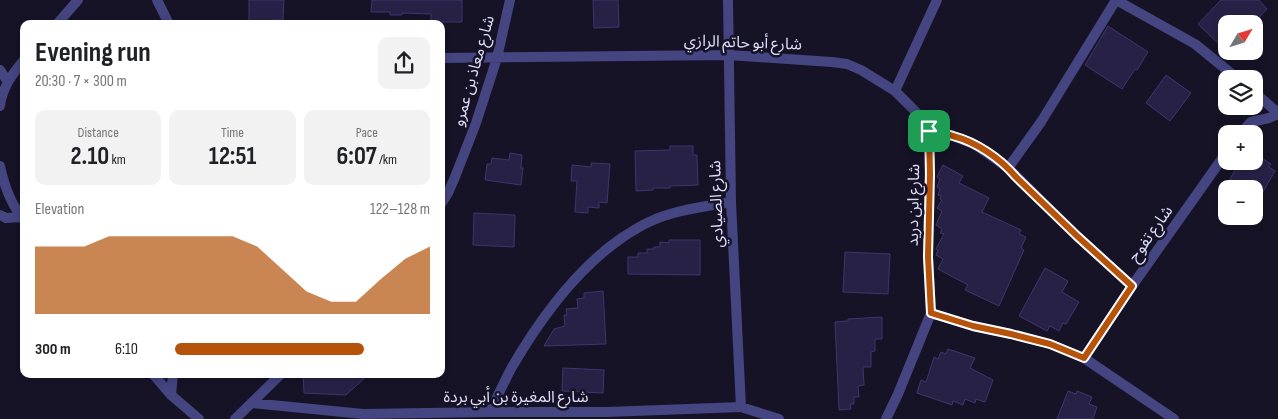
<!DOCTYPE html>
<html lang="en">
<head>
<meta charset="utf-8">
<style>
  :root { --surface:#fff; --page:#f2f2f2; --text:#202124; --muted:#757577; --accent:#b45309 }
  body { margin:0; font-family:"Sofia Sans Condensed","Noto Sans Arabic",sans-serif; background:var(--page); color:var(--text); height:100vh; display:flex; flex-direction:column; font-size:19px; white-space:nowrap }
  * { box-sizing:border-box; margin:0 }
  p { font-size:16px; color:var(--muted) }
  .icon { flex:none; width:28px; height:28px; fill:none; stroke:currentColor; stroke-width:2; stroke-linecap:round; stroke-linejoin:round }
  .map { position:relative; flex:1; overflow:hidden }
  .side { position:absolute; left:20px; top:20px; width:425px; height:358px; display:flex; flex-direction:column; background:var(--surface); border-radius:10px; box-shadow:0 2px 8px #0003 }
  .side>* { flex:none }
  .needle { width:32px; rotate:52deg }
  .controls { position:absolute; left:1218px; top:15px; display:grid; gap:10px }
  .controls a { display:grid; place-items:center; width:45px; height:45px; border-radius:10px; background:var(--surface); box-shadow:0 2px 8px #0003; font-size:25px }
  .pin { position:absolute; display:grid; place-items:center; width:42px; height:42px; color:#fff; margin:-21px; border-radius:10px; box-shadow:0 2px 8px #0006 }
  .round { display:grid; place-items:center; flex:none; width:52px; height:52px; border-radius:10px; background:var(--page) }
  .head { display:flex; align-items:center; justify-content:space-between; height:85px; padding:0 15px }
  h1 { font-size:28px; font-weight:700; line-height:38px }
  .metrics { display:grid; grid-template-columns:repeat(3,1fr); gap:8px; height:85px; padding:5px 15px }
  .metrics div { display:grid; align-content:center; border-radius:10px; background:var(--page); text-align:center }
  .metrics b { font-size:25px; font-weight:700 }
  .metrics small { font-size:14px; font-weight:400 }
  .metrics p { font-size:14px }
  .chart { height:140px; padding:10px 15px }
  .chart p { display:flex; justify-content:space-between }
  .chart svg { width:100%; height:90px; margin-top:5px; fill:var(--accent); opacity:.7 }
  ul { padding:0 15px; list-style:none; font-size:16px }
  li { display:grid; grid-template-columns:80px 60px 1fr; align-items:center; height:38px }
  li i { height:12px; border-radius:6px; background:var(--accent) }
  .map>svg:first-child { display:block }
  .building { fill:#272146; stroke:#3e366f }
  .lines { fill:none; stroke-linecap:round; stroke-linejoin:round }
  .street { stroke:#444581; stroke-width:10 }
  .route-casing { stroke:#fff; stroke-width:10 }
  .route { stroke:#b45309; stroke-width:6 }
  .labels { text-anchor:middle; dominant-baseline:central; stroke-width:5; stroke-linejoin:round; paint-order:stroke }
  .street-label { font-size:16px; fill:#dfdefb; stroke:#161327 }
</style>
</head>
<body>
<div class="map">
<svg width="1278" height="419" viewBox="0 0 1278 419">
  <rect width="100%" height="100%" fill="#161327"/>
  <path class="building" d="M249,0h35l-1,20h-11v2h-8v2l-15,-1z
    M372,0h90v22h-31v-8l-29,-1v2h-12v-3h-19z
    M593,0h25l1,27 -25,1z
    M1221,0h38l8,9 -14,15h-27v27l-28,-27z
    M1108,26l40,26 -11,18 -2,-1 -13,20 -37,-24z
    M1166,75l25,18 -21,28 -24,-18z
    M670,146h23v9h4l1,30 -28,1v2h-17v2l-17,1 -1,-40 35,-1z
    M510,153l12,2 -1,13h2l-2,17 -36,-5 2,-16h4l1,-6 17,2z
    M1260,157l11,7 -2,3 6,4 -15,26 -6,-4v-4h-8l-16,-10 10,-18h17z
    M591,163l19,1 -3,39 -8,-1v6l-11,-1v6l-13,-1 2,-31h-6l1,-16 19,2z
    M943,165l20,11 -4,7 30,15 -7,14 39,18 -2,4 7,3 -5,11 3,2 -25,56 -34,-16 3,-5 -30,-16 5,-10 -7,-4 2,-5 -2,-1 8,-15 -4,-1 2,-4 -6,-4 6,-14 -5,-3 5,-8 -2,-1 1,-3 -3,-1 2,-6 -3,-2 3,-8 -3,-2z
    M474,213l41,2 -1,32 -41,-2z
    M669,240h31v35l-72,-1v-17h10v-4h9v-4h7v-2h6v-5l9,1z
    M845,252l45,2 -2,40 -45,-2z
    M1045,268l23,13 -6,11 17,10 -13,22 -3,-1 -4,8 -9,-5 -3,5 -28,-15z
    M603,291l3,53 -62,2 10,-17 11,-3 -1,-11h3l-1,-6 12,-1 -1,-9 7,-1v-5z
    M882,317v22h-7v12l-4,1v15h-8l1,18 -6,1 1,11h-5v7h-4l1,5 -12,1 -4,-88 13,-1v-2z
    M948,349l27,9 -5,10 23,12 -8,22 -9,-3 -1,4 -10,-4 -2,6 -10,-4 -1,4 -35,-12 4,-13 5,2 8,-25 4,2 3,-7 5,2z
    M563,368l41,2 -1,23 -41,-2z
    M303,374h66l-23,21 -42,-2z
    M1068,391l8,3 1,-3 15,6 -3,7 8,3 -4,12h-36z"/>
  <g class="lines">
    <path class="street" d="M157,0l12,24
      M728,0l3,202 10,205
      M57,24l21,-24
      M441,58l288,-3 103,7 15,2 14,6 34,21 21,21 13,19 24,5 21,8 34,24 69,68 55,50
      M0,70l8,12
      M895,91l42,-91
      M1254,92l24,21
      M0,106c2,-18 13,-33 24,-46
      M1240,134l11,-12 18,-4 9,-4
      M0,166c4,19 11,39 24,54
      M1008,168l33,-46 75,-122 79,44 43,35
      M441,204l7,-11 7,-16 21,-54 21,-65 13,-58
      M0,215l6,3 15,-1
      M931,313l42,13 38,8 39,10 34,14 90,61
      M1084,358l48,-72 94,-133
      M153,374l18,21 28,24
      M171,395l2,-21
      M251,403l112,11 127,-2h117l134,-5 38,12
      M490,412c7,-15 14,-30 22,-45 28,-48 64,-98 111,-130 8,-5 17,-11 26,-15 26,-12 54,-15 82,-20
      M235,419l46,-45
      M886,419l12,-25 33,-81 -3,-56 2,-104 -1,-22"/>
  </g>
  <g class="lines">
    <g class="route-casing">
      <path id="route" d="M929,131c8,2 16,2 24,5 23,6 47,22 63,41l61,59 55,50 -48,72 -34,-14 -39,-10 -38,-8 -42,-13 -3,-56 2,-83z"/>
    </g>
    <use href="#route" class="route"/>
  </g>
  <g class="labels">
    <g class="street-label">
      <text transform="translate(743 43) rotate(2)">شارع أبو حاتم الرازي</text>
      <text transform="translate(474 71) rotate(-74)">شارع معاذ بن عمرو</text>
      <text transform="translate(717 204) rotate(-92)">شارع الصيادي</text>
      <text transform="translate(914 205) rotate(-89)">شارع ابن دريد</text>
      <text transform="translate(1151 234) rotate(-55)">شارع تفوح</text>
      <text x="516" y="397">شارع المغيرة بن أبي بردة</text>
    </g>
  </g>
</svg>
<div class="controls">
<a><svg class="needle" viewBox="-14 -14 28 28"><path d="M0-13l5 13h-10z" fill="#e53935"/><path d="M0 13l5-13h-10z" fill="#757577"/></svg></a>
<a><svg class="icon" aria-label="layers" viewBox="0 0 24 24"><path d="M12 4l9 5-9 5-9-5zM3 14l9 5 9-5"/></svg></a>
<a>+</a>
<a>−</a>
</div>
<div class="pin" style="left:929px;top:131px;background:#1e9e55"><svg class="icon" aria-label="arrive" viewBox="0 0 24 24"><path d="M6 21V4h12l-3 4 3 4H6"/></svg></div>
<section class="side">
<div class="head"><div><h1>Evening run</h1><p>20:30 · 7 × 300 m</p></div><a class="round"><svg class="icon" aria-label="share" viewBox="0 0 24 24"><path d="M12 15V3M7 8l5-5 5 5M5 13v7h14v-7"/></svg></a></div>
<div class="metrics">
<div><p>Distance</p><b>2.10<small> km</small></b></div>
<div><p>Time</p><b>12:51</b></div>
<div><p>Pace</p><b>6:07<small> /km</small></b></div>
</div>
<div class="chart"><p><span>Elevation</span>122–128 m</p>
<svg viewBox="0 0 160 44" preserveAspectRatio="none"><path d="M0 44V11L10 11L20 11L30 6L40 6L50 6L60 6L70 6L80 6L90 11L100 22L110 33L120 38L130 38L140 27L150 17L160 11V44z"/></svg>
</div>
<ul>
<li><b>300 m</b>6:10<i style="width:74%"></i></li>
</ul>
</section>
</div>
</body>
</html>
